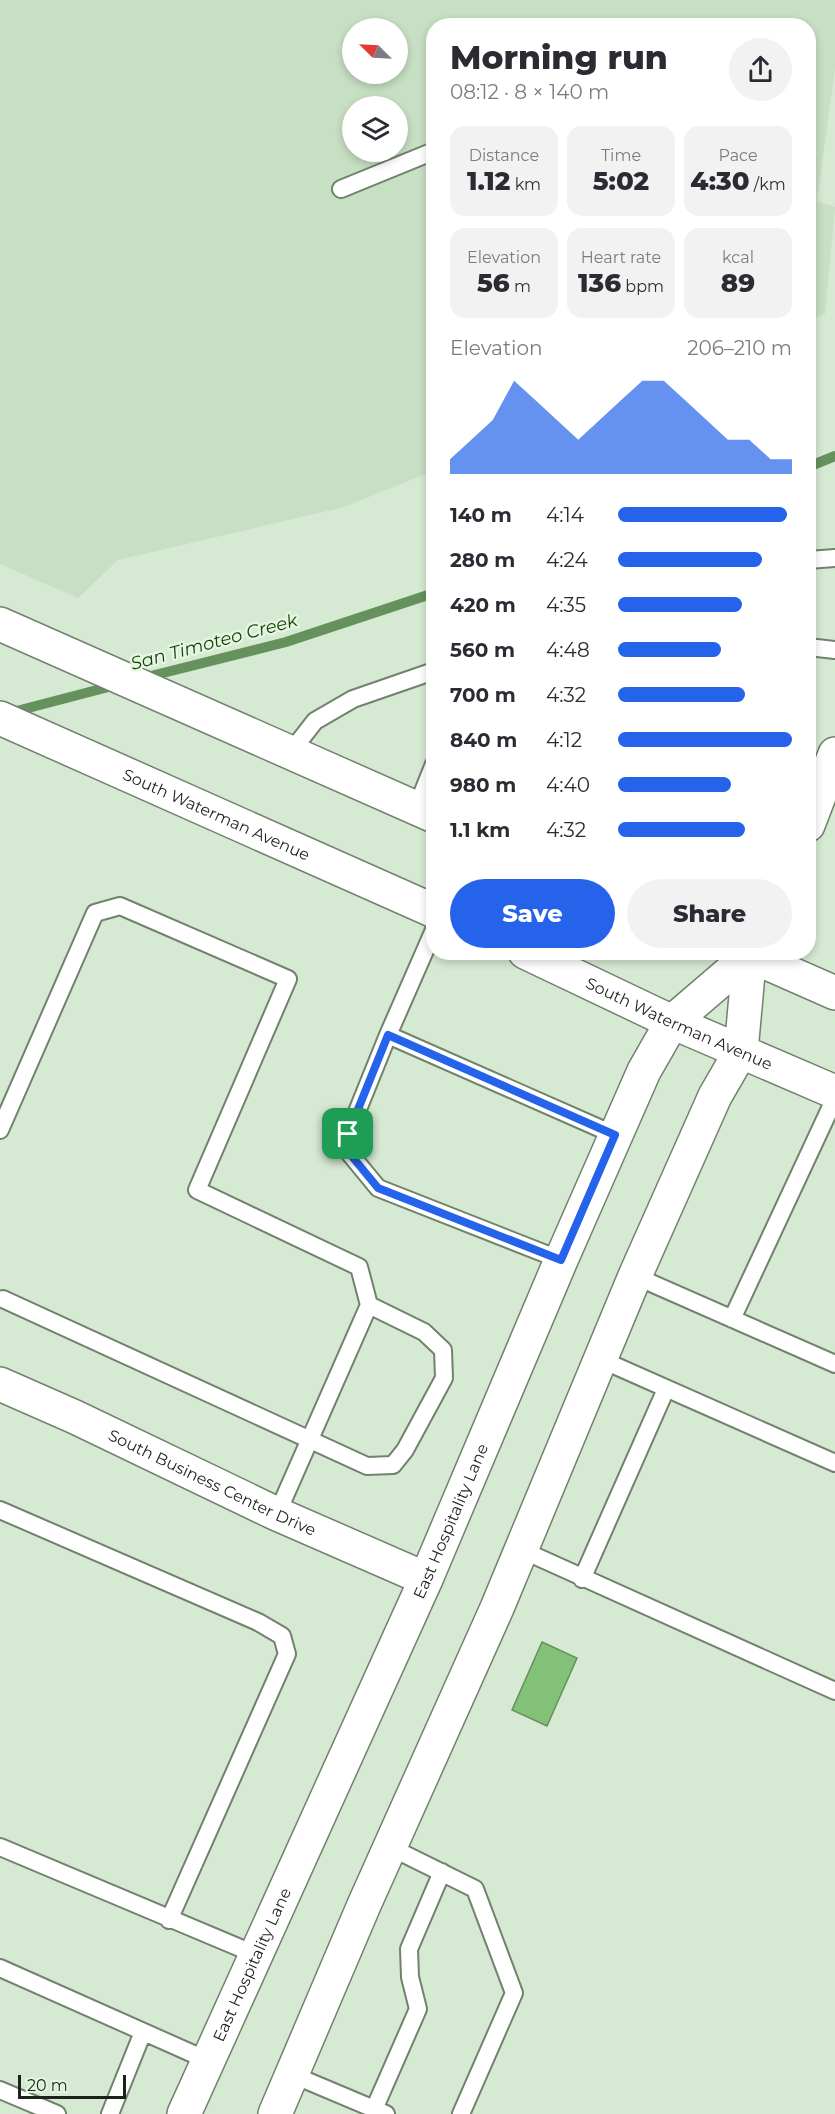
<!DOCTYPE html>
<html lang="en">
<head>
<meta charset="utf-8">
<style>
  :root { --surface:#fff; --page:#f2f2f3; --text:#2b2b33; --muted:#7c7c81; --accent:#2563eb }
  body { margin:0; font-family:Montserrat,sans-serif; background:var(--page); color:var(--text); height:100vh; display:flex; flex-direction:column; font-size:22px; white-space:nowrap }
  * { box-sizing:border-box; margin:0 }
  p { font-size:20px; color:var(--muted) }
  .icon { flex:none; width:33px; height:33px; fill:none; stroke:currentColor; stroke-width:2; stroke-linecap:round; stroke-linejoin:round }
  .map { position:relative; flex:1; overflow:hidden }
  .side { position:absolute; left:426px; top:18px; width:390px; height:942px; display:flex; flex-direction:column; background:var(--surface); border-radius:24px; box-shadow:0 3px 9px #0003 }
  .side>* { flex:none }
  .needle { width:39px; rotate:294deg }
  .tools { position:absolute; left:342px; top:18px; display:grid; gap:12px }
  .tools a { display:grid; place-items:center; width:66px; height:66px; border-radius:50%; background:var(--surface); box-shadow:0 3px 9px #0003; font-size:30px }
  .scale { position:absolute; left:18px; bottom:15px; width:108px; box-sizing:border-box; padding-left:6px; border:3px solid #1b221a; border-top:0; font-size:16px; line-height:21px; white-space:nowrap; color:#1b221a; -webkit-text-stroke:4px #e3f6df; paint-order:stroke }
  .pin { position:absolute; display:grid; place-items:center; width:51px; height:51px; color:#fff; margin:-26px; border-radius:12px; box-shadow:0 3px 9px #0006 }
  .round { display:grid; place-items:center; flex:none; width:63px; height:63px; border-radius:32px; background:var(--page) }
  .overview { display:flex; align-items:center; justify-content:space-between; height:102px; padding:0 24px }
  h1 { font-size:33px; font-weight:800; line-height:45px }
  .metrics { display:grid; grid-template-columns:repeat(3,1fr); gap:9px; height:102px; padding:6px 24px }
  .metrics div { display:grid; align-content:center; border-radius:15px; background:var(--page); text-align:center }
  .metrics b { font-size:26px; font-weight:800 }
  .metrics small { font-size:16px; font-weight:400 }
  .metrics p { font-size:16px }
  .chart { height:168px; padding:12px 24px }
  .chart p { display:flex; justify-content:space-between }
  .chart svg { width:100%; height:108px; margin-top:6px; fill:var(--accent); opacity:.7 }
  .button { display:flex; gap:12px; margin-top:auto; padding:12px 24px }
  .button a { flex:1; height:69px; border-radius:36px; background:var(--accent); color:#fff; font-size:24px; font-weight:800; line-height:69px; text-align:center }
  .button a+a { background:var(--page); color:var(--text) }
  ul { padding:0 24px; list-style:none; font-size:20px }
  li { display:grid; grid-template-columns:96px 72px 1fr; align-items:center; height:45px }
  li i { height:15px; border-radius:8px; background:var(--accent) }
  .map>svg:first-child { display:block }
  .built { fill:#c7dfc3; fill-rule:evenodd }
  .water { fill:#84c178; stroke:#64915c; stroke-width:1.5 }
  .lines { fill:none; stroke-linecap:round; stroke-linejoin:round }
  .stream { stroke:#64915c; stroke-width:10 }
  .lane-casing { stroke:#71826d; stroke-width:20 }
  .street-casing { stroke:#71826d; stroke-width:36 }
  .secondary-casing { stroke:#71826d; stroke-width:36 }
  .primary-casing { stroke:#71826d; stroke-width:36 }
  .lane { stroke:#fff; stroke-width:16 }
  .street { stroke:#fff; stroke-width:33 }
  .secondary { stroke:#fff; stroke-width:33 }
  .primary { stroke:#fff; stroke-width:33 }
  .route-casing { stroke:#fff; stroke-width:12 }
  .route { stroke:#2563eb; stroke-width:8 }
  .labels { text-anchor:middle; dominant-baseline:central; stroke-width:5; stroke-linejoin:round; paint-order:stroke }
  .street-label { font-size:16px; fill:#1b221a; stroke:#e3f6df }
  .water-label { font-size:18px; font-style:italic; fill:#153d0b; stroke:#e3f6df }
</style>
</head>
<body>
<div class="map">
<svg width="835" height="2114" viewBox="0 0 835 2114">
  <rect width="100%" height="100%" fill="#d6e9d2"/>
  <path class="built" d="M0,0h835v68l-18,133 18,6 -10,107 -16,7 -1,-295h-374l-1,445 -89,36 -226,53 -40,38 -78,-34zM352,28h46v46h-46zM352,106h46v46h-46z"/>
  <path class="water" d="M542,1642l35,16 -30,68 -35,-16z"/>
  <g class="lines">
    <path class="stream" d="M808,467l27,-11
      M143,678l143,-36 148,-49
      M9,713l107,-28"/>
    <g class="lane-casing">
      <path id="lane" d="M341,189l93,-38
        M808,560l27,-2
        M808,647l27,3
        M290,753l25,-32 38,-22 81,-28
        M416,809l18,-45
        M434,930l-46,105 227,100
        M388,1035l-40,99 2,20 28,34 183,72
        M0,1130l95,-217 25,-7 168,73 -91,211 162,77 10,38 55,27 19,18 1,28 -39,72 -12,15 -26,1 -364,-167
        M635,1276l200,88
        M732,1319l103,-221
        M600,1359l235,104
        M0,1510l258,112 24,14 5,18 -118,266
        M277,1514l92,-209
        M522,1550l313,141
        M582,1579l84,-190
        M0,1847l257,108
        M390,1847l85,42 39,104 -53,121
        M0,1968l209,93
        M291,2074l95,40
        M0,2090l57,24
        M110,2114l33,-82
        M372,2114l46,-105 -8,-32 -1,-28 33,-77"/>
    </g>
    <g class="street-casing">
      <g id="street">
        <path id="s1" d="M0,1384l75,33 202,97 149,65"/>
      </g>
    </g>
    <g class="secondary-casing">
      <g id="secondary">
        <path id="s2" d="M184,2114l242,-535 135,-319 83,-189 28,-49"/>
        <path d="M275,2114l89,-209 133,-297 138,-332 80,-180 26,-45"/>
      </g>
    </g>
    <g class="primary-casing">
      <g id="primary">
        <path d="M0,624l434,192"/>
        <path id="s3" d="M0,718l434,193"/>
        <path d="M808,825l27,-71"/>
        <path id="s4" d="M525,952l147,70 163,70"/>
        <path d="M742,952l93,41"/>
        <path d="M672,1022l77,-66"/>
        <path d="M741,1051l9,-99"/>
      </g>
    </g>
    <use href="#lane" class="lane"/>
    <use href="#street" class="street"/>
    <use href="#secondary" class="secondary"/>
    <use href="#primary" class="primary"/>
  </g>
  <g class="lines">
    <g class="route-casing">
      <path id="route" d="M388,1035l227,100 -54,125 -183,-72 -28,-34 -2,-20z"/>
    </g>
    <use href="#route" class="route"/>
  </g>
  <g class="labels">
    <g class="street-label">
      <text stroke="none"><textPath href="#s3" startOffset="237">South Waterman Avenue</textPath></text>
      <text stroke="none"><textPath href="#s4" startOffset="170">South Waterman Avenue</textPath></text>
      <text stroke="none"><textPath href="#s1" startOffset="234">South Business Center Drive</textPath></text>
      <text stroke="none"><textPath href="#s2" startOffset="650">East Hospitality Lane</textPath></text>
      <text stroke="none"><textPath href="#s2" startOffset="164">East Hospitality Lane</textPath></text>
    </g>
    <g class="water-label">
      <text transform="translate(214 642) rotate(-15)">San Timoteo Creek</text>
    </g>
  </g>
</svg>
<div class="tools">
<a><svg class="needle" viewBox="-14 -14 28 28"><path d="M0-13l5 13h-10z" fill="#e53935"/><path d="M0 13l5-13h-10z" fill="#7c7c81"/></svg></a>
<a><svg class="icon" aria-label="layers" viewBox="0 0 24 24"><path d="M12 4l9 5-9 5-9-5zM3 14l9 5 9-5"/></svg></a>
</div>
<div class="scale">20 m</div>
<div class="pin" style="left:348px;top:1134px;background:#1e9e55"><svg class="icon" aria-label="arrive" viewBox="0 0 24 24"><path d="M6 21V4h12l-3 4 3 4H6"/></svg></div>
<section class="side">
<div class="overview"><div><h1>Morning run</h1><p>08:12 · 8 × 140 m</p></div><a class="round"><svg class="icon" aria-label="share" viewBox="0 0 24 24"><path d="M12 15V3M7 8l5-5 5 5M5 13v7h14v-7"/></svg></a></div>
<div class="metrics">
<div><p>Distance</p><b>1.12<small> km</small></b></div>
<div><p>Time</p><b>5:02</b></div>
<div><p>Pace</p><b>4:30<small> /km</small></b></div>
</div>
<div class="metrics">
<div><p>Elevation</p><b>56<small> m</small></b></div>
<div><p>Heart rate</p><b>136<small> bpm</small></b></div>
<div><p>kcal</p><b>89</b></div>
</div>
<div class="chart"><p><span>Elevation</span>206–210 m</p>
<svg viewBox="0 0 160 44" preserveAspectRatio="none"><path d="M0 44V38L10 30L20 22L30 6L40 14L50 22L60 30L70 22L80 14L90 6L100 6L110 14L120 22L130 30L140 30L150 38L160 38V44z"/></svg>
</div>
<ul>
<li><b>140 m</b>4:14<i style="width:97%"></i></li>
<li><b>280 m</b>4:24<i style="width:83%"></i></li>
<li><b>420 m</b>4:35<i style="width:71%"></i></li>
<li><b>560 m</b>4:48<i style="width:59%"></i></li>
<li><b>700 m</b>4:32<i style="width:73%"></i></li>
<li><b>840 m</b>4:12<i style="width:100%"></i></li>
<li><b>980 m</b>4:40<i style="width:65%"></i></li>
<li><b>1.1 km</b>4:32<i style="width:73%"></i></li>
</ul>
<div class="button"><a>Save</a><a>Share</a></div>
</section>
</div>
</body>
</html>
